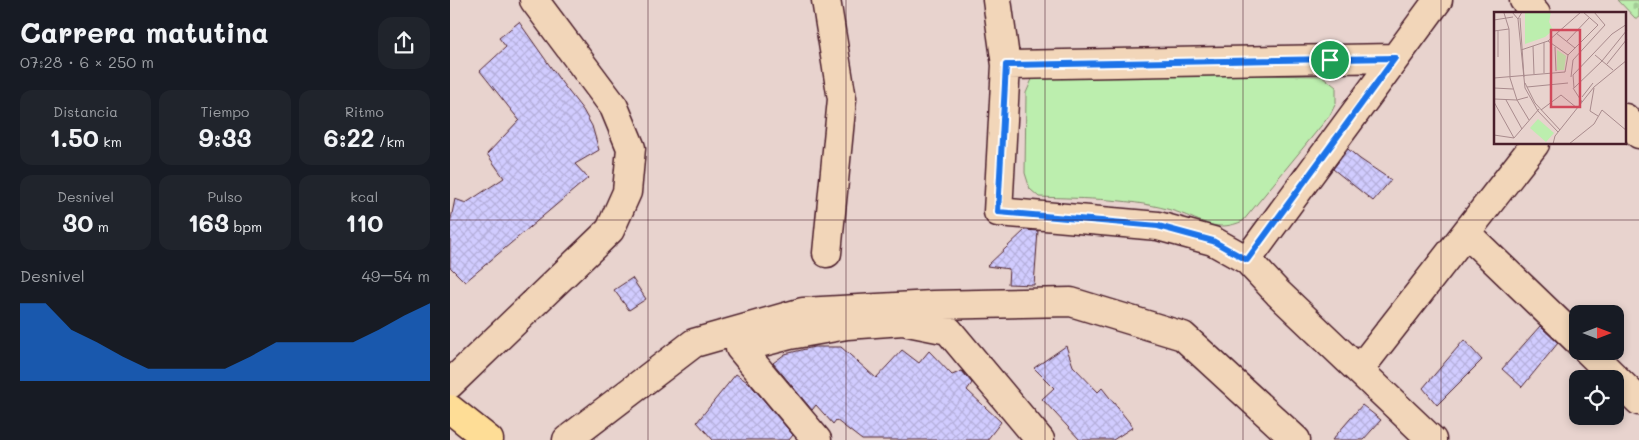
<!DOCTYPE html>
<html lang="es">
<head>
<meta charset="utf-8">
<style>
  :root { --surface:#171b24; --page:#20242c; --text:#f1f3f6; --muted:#9ea1a6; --accent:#1a73e8 }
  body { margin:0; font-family:Mali,sans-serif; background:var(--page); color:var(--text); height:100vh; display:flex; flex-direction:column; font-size:19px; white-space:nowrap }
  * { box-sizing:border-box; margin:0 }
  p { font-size:16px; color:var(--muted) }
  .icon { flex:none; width:28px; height:28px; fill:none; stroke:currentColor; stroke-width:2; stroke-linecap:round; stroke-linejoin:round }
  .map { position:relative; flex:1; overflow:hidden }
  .drawer { display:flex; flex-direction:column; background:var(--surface); width:450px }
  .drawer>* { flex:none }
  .needle { width:32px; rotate:90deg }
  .tools { position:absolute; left:1119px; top:305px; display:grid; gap:10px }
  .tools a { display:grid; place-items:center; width:55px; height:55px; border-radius:10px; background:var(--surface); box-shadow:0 2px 8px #0003; font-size:25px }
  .pin { position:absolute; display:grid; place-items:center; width:42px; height:42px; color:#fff; margin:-21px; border:2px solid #fff; border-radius:50%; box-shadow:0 1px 5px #0007 }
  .round { display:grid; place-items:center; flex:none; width:52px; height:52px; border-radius:15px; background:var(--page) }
  .summary { display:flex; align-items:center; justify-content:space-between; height:85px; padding:0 20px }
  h1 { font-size:28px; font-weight:700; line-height:38px }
  .stats { display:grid; grid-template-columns:repeat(3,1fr); gap:8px; height:85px; padding:5px 20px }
  .stats div { display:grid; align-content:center; border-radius:12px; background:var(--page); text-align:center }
  .stats b { font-size:25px; font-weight:700 }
  .stats small { font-size:14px; font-weight:400 }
  .stats p { font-size:14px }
  .chart { height:140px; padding:10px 20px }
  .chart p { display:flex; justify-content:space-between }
  .chart svg { width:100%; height:90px; margin-top:5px; fill:var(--accent); opacity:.7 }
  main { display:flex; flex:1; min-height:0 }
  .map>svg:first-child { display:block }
  .cemetery { fill:url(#cemetery-stones); stroke:#83866c }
  .park { fill:#bceeae; stroke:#83866c }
  .building { fill:url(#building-cross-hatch); stroke:#4a1f2b }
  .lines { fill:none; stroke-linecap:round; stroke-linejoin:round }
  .minor-casing { stroke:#4a1f2b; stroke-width:31 }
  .major-casing { stroke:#4a1f2b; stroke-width:31 }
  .minor { stroke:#f2d6b9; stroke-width:28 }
  .major { stroke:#fedd96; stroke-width:28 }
  .route-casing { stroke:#fff; stroke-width:10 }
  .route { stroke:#1a73e8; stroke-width:6 }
  .grid { fill:none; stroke:#4a1f2b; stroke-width:1; stroke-opacity:0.55 }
  .inset-road { fill:none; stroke:#a98b8d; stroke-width:1 }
  .view { fill:#d1495b; fill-opacity:0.15; stroke:#d1495b; stroke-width:2.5 }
  .inset-edge { fill:none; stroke:#4a1f2b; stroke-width:2.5 }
</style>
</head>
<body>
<main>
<section class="drawer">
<div class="summary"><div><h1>Carrera matutina</h1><p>07:28 · 6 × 250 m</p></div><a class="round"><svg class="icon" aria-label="share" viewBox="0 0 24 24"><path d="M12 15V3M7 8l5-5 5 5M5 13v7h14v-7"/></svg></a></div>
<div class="stats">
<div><p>Distancia</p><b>1.50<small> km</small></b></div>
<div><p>Tiempo</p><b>9:33</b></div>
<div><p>Ritmo</p><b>6:22<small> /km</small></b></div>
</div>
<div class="stats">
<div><p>Desnivel</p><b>30<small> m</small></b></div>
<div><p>Pulso</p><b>163<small> bpm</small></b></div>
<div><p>kcal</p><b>110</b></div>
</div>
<div class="chart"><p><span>Desnivel</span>49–54 m</p>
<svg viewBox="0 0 160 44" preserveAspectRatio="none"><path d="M0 44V6L10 6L20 19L30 25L40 32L50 38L60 38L70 38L80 38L90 32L100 25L110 25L120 25L130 25L140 19L150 12L160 6V44z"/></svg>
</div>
</section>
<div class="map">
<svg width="1189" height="440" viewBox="0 0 1189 440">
  <defs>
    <pattern id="cemetery-stones" width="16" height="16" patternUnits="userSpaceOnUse" patternTransform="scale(1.25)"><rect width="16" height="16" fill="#bceeae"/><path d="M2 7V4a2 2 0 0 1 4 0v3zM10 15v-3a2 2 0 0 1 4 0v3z" fill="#a3cc96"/></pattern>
    <pattern id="building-cross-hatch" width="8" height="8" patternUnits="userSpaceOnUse" patternTransform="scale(1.25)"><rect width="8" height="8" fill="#d1ccff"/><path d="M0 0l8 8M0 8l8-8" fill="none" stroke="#b5afdb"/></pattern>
  </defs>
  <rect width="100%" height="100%" fill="#e8d3ce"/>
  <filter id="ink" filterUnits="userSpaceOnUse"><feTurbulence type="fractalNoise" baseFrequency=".02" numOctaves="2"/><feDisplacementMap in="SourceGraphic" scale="10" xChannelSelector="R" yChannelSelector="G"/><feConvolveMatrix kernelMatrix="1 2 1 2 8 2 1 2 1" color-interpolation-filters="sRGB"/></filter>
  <g filter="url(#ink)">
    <path class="cemetery" d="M1168,0h21v18h-4z"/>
    <path class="park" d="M596,72l276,4 14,11v16l-6,12 -87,106c-27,12 -40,0 -66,-9 -43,-14 -92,-13 -138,-15l-9,-8 -5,-16 1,-80 7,-16z"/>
    <path class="building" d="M69,22l43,61 21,27 9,16 7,24 -24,14 13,14 -123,104 -15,-15v-43l5,-25 11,4 38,-25 -17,-24 32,-34 -39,-49 26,-24 -7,-9z
      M898,149l12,10 31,21 -18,21 -40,-32z
      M575,230l13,1 -4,54 -26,-1 1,-15 -22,-3z
      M182,278l14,21 -17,11 -15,-20z
      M1090,326l18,17 -36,44 -20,-18z
      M1014,340l18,20 -45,45 -14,-17z
      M616,346l7,20 25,26 4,-4 31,39 -20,13h-33l-38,-41 12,-11 -20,-20z
      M364,347h27l35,31 26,-28 17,13 10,-12 23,24 10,-4 10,12 -5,7 34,32 -14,18h-125l-26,-20 -3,4 -17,-19 -4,5 -39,-47 12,-9z
      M286,374l14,10 43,51 -4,5h-76l-16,-18z
      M912,405l19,15 -18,20h-31z"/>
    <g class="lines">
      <g class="minor-casing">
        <path id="minor" d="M376,0l16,99 -15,154
          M547,0l9,65 -8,147 160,14 55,15 34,19 31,33 154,147
          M1074,0l12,14
          M556,65l389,-7
          M1175,118l14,16
          M1016,233l112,108
          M797,260l191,-260
          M1138,351l51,50
          M909,370l176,-226
          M0,384l160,-154 17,-38 4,-44 -17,-41 -80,-107
          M117,440l127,-97 109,-31 130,-7 138,-3 112,34 113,104
          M367,440l-77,-92 50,-13 57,-10 56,-4 45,9 92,110"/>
      </g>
      <g class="major-casing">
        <path id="major" d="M0,409l39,31"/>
      </g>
      <use href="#minor" class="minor"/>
      <use href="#major" class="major"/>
    </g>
  </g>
  <g class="lines" filter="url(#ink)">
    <g class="route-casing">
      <path id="route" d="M945,58l-148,202 -34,-19 -55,-15 -160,-14 8,-147z"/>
    </g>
    <use href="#route" class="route"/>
  </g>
  <path class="grid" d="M198,0v440M396,0v440M595,0v440M793,0v440M991,0v440M0,220h1189"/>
  <g transform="translate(1044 12)">
    <rect width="132" height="132" fill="#e8d3ce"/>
    <path d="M31,0h26l-2,10 4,8 -8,7 -20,7z" fill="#bceeae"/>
    <path d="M63,38l9,6 -2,14h-7zM44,107l16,14 -8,9 -16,-14z" fill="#bceeae"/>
    <path class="inset-road" d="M18,0l6,7 4,-7M10,1l5,16 1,49 7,22 12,20M26,6l4,59M24,7l7,69 13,23 20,21M0,8l19,-3M133,12l-15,10 -39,41 1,13 28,-27 25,-31M0,19l15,-2M62,21l19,15M54,29l20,14M73,29l22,-23M39,34l1,28M61,35l1,24M27,38l27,-9 33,-29M101,43l18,15M4,45v-26M113,52l20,-25M50,61v-31M77,65l2,-17 32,-35 -11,-13M0,66l71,-6 3,-17 30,-30 -15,-13M31,71l10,20 25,27M33,75l41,-4M0,76l19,1M79,76l9,14M100,76l-4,23 8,5M88,85l11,-14M0,87l23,1 11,-3M12,88l16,29M0,90l20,36M47,98l20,-15 16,13M0,123l20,3 25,-29M59,132l2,-8 39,-49 33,-27M75,132l25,-20 8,-14 25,21"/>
    <path class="view" d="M57,18h29v77h-29z"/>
    <rect width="132" height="132" class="inset-edge"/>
  </g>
</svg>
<div class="tools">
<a><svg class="needle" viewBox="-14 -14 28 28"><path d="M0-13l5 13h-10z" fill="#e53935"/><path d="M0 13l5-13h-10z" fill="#9ea1a6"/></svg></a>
<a><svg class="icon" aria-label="locate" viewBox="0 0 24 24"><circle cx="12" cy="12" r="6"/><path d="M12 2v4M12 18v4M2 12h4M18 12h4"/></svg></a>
</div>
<div class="pin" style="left:880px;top:60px;background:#1e9e55"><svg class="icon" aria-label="arrive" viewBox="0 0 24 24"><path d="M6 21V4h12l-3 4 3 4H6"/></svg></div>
</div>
</main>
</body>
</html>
